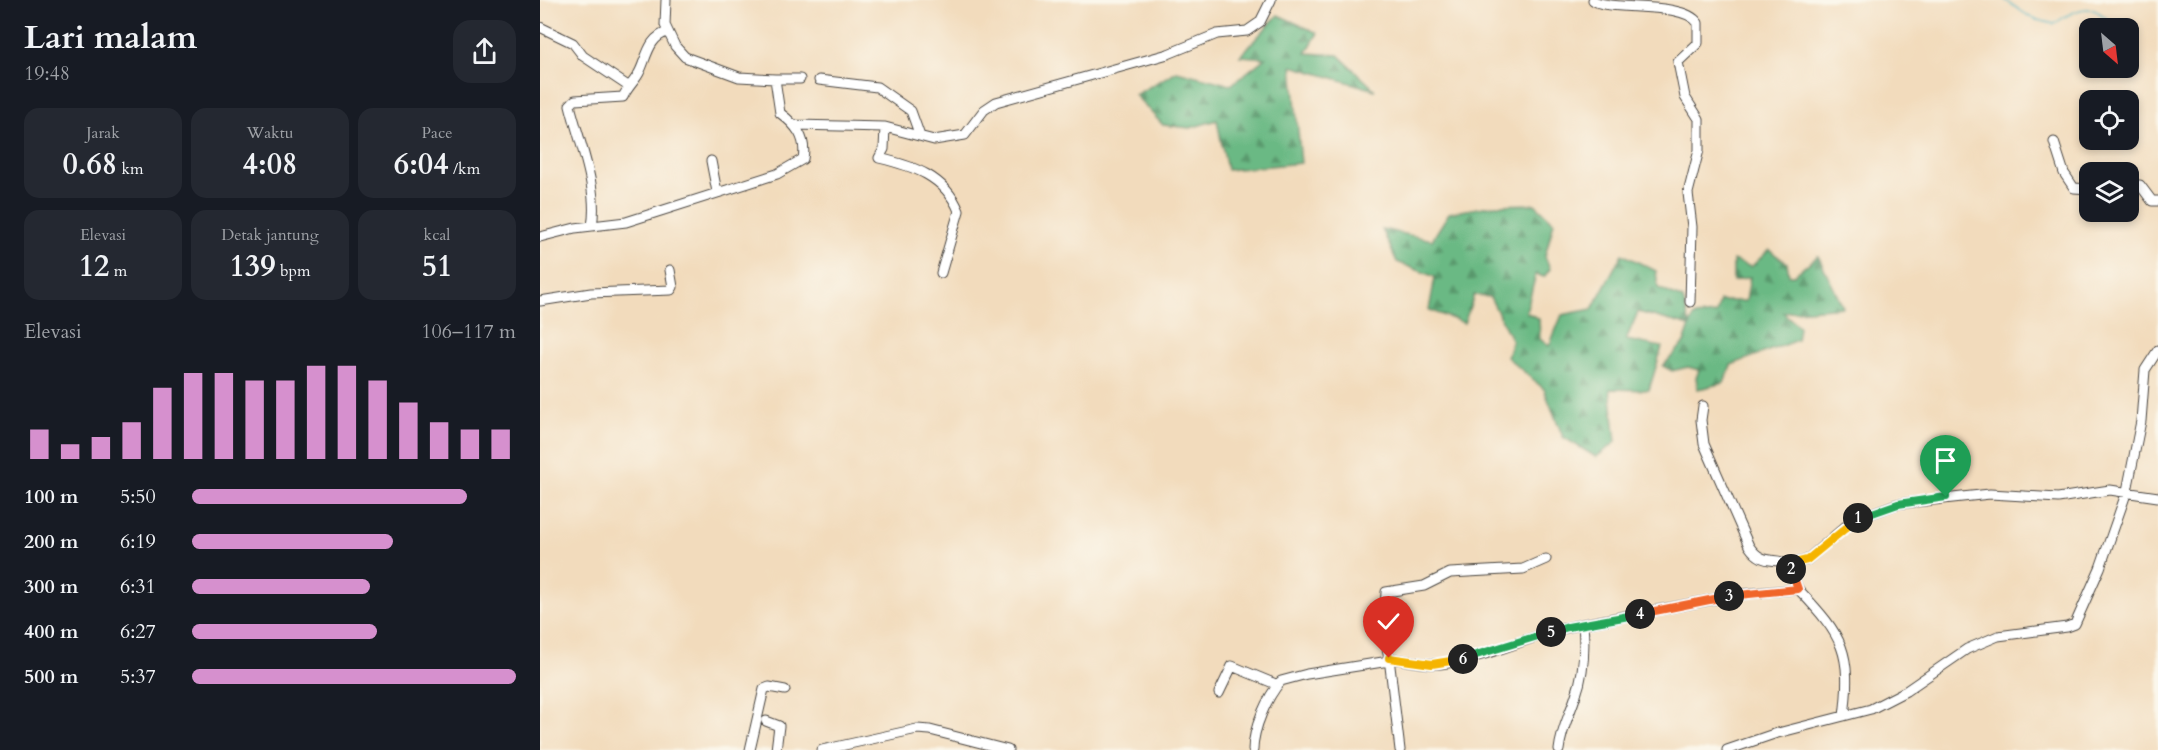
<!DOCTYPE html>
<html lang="id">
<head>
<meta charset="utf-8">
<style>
  :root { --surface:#171b24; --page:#242831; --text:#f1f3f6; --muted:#9ea1a6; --accent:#d690ce }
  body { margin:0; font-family:Cardo,serif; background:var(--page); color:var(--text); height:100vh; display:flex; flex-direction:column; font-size:22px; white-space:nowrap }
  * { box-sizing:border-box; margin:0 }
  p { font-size:20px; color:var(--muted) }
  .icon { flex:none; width:33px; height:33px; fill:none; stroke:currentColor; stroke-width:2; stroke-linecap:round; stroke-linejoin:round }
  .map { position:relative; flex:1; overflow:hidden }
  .sheet { display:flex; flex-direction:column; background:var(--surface); width:540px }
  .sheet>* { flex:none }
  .needle { width:39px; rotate:152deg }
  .controls { position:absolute; left:1539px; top:18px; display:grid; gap:12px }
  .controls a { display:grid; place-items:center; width:60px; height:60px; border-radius:12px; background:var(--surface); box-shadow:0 3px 9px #0003; font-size:30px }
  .pin { position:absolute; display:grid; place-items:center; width:51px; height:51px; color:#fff; margin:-62px -26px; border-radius:50% 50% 50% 0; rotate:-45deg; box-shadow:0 0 6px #0007 }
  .pin .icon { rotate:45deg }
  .km { position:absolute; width:30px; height:30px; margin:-15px; border-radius:50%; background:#222; color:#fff; font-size:16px; line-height:30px; text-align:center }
  .round { display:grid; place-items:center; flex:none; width:63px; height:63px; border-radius:18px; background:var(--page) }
  .summary { display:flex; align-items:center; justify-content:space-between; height:102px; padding:0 24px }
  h1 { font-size:33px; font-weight:800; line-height:45px }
  .figures { display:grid; grid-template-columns:repeat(3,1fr); gap:9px; height:102px; padding:6px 24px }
  .figures div { display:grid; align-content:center; border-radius:15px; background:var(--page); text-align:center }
  .figures b { font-size:30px; font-weight:800 }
  .figures small { font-size:16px; font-weight:400 }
  .figures p { font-size:16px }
  .chart { height:168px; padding:12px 24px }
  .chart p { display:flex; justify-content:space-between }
  .chart svg { width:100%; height:108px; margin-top:6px; stroke:var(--accent); stroke-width:6 }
  ul { padding:0 24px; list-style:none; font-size:20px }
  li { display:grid; grid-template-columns:96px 72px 1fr; align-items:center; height:45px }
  li i { height:15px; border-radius:8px; background:var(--accent) }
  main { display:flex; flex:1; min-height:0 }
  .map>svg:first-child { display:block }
  .forest { fill:url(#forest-firs); stroke:#4b7258; stroke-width:1.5 }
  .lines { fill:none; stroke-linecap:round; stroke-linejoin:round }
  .stream { stroke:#40aebd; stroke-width:1.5 }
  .minor-casing { stroke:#494541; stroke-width:11 }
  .minor { stroke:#fff; stroke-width:9 }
  .split-1-casing { stroke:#fff; stroke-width:12 }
  .split-2-casing { stroke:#fff; stroke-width:12 }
  .split-3-casing { stroke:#fff; stroke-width:12 }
  .split-4-casing { stroke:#fff; stroke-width:12 }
  .split-5-casing { stroke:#fff; stroke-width:12 }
  .split-6-casing { stroke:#fff; stroke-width:12 }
  .split-7-casing { stroke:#fff; stroke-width:12 }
  .split-1 { stroke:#22a559; stroke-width:8 }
  .split-2 { stroke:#f5b400; stroke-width:8 }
  .split-3 { stroke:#f0652b; stroke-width:8 }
  .split-4 { stroke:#f0652b; stroke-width:8 }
  .split-5 { stroke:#22a559; stroke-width:8 }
  .split-6 { stroke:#22a559; stroke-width:8 }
  .split-7 { stroke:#f5b400; stroke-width:8 }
</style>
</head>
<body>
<main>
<section class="sheet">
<div class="summary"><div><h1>Lari malam</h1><p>19:48</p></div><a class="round"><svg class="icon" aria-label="share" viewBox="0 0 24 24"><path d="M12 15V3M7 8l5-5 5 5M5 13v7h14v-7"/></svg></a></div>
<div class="figures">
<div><p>Jarak</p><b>0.68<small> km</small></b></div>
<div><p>Waktu</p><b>4:08</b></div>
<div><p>Pace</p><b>6:04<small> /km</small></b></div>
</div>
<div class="figures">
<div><p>Elevasi</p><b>12<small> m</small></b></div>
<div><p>Detak jantung</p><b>139<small> bpm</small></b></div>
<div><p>kcal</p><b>51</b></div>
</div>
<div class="chart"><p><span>Elevasi</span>106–117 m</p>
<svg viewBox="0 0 160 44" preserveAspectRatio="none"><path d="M5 44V32M15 44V38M25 44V35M35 44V29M45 44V15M55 44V9M65 44V9M75 44V12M85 44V12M95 44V6M105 44V6M115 44V12M125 44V21M135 44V29M145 44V32M155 44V32"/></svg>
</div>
<ul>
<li><b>100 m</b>5:50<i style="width:85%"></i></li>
<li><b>200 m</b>6:19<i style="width:62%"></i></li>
<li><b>300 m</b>6:31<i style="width:55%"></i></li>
<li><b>400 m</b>6:27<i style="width:57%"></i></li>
<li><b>500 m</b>5:37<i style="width:100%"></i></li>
</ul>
</section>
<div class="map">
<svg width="1618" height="750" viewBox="0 0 1618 750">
  <defs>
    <pattern id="forest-firs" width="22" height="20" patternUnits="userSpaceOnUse" patternTransform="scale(1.5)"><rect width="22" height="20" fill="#6bb984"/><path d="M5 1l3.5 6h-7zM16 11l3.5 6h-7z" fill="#58976c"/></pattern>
  </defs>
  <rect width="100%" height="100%" fill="#fbf7ec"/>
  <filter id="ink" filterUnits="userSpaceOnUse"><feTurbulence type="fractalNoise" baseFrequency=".0167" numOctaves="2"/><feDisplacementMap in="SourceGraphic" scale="12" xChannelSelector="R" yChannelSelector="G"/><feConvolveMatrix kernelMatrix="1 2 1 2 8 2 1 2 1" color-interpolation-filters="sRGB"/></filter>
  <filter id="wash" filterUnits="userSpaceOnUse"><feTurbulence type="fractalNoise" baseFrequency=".008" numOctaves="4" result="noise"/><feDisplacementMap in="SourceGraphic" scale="24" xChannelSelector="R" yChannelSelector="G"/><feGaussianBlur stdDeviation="1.35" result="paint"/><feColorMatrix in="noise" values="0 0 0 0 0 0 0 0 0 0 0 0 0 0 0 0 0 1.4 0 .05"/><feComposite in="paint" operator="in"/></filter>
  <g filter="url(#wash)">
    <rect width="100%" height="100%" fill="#f2dbbc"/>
    <path class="forest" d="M738,15l40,18 -12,20 32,2 37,35 -83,-24 9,97 -74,7 -10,-50 -27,8 -27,-3 -28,-30 42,-24 54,14 34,-27 -25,-2z
      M995,204l19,18 -9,34 5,13 -6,8 -8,-3 -10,38 13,7 1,20 9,7 13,-31 30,-6 30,-55 34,17 2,17 25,11 7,26 4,-9 22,-2 4,-13h26l4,-24 -17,4v-21l18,7 18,-17 18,13 2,12h5l24,-19 25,51 -60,5 16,15 -2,13 -66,25 -7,18 -26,6 -2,-11 3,-8 -11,-3 -16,4 -9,-5 21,-23 6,-17 -52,-14 -12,28 36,7 -13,43 -39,-1 6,53 -20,15 -33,-20 -19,-48 -37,-32 5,-16 -22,-44 -16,-2 -10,28 -35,-13 6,-33 -38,-15 -15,-33 50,11 17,-27 46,-8z"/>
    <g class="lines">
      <path class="stream" d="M1465,0l28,19 21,5c24,-17 42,-24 59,4"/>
    </g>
  </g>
  <g filter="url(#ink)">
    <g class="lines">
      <g class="minor-casing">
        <path id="minor" d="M1053,0c13,12 90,0 105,23v20l-20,19 7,35 14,22v31l-11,43 4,34 -2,75
          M0,27l33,16 10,13 45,30
          M235,79h25
          M279,80l58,7 34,24 9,25
          M255,125l90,2 49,13 31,-5 19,-25 12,-8 172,-48 49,-20 30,-3 13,-9 11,-22
          M345,127l-1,22 -5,9c34,8 66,18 80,53l-18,62
          M1514,142l10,31 10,15 16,1
          M171,161l6,31
          M1588,185h12l12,16h6
          M52,226c7,-38 -13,-84 -22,-121l5,-5 48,-3c4,-9 11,-15 16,-24 8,-15 9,-36 29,-41
          M0,237l35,-9 51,-6 151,-48 26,-15c4,-21 -7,-34 -23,-46l-5,-34 -36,-2 -54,-20 -10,-11 -10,-21 1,-25
          M0,301l51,-8 80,-3 2,-3 -3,-17
          M1163,406l-2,14 3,24 45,102c15,22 28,9 40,20 6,7 5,19 11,25 43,45 52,62 44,125
          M1006,559l-23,10 -73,4 -26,13 -38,6 -2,41 5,25c16,2 34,7 51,6 49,-6 94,-31 143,-40
          M1247,565l20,-5 46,-40 44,-16 93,-10 68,4 52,-8 48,7
          M849,658l11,92
          M679,693l13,-27 46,19
          M226,721l13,5 -3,24
          M210,750l14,-61 5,-2 16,3
          M282,750l95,-21 13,1 78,20
          M713,750c0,-21 14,-53 28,-69l26,-7 82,-13
          M1019,750c2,-20 11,-36 17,-55 8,-22 9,-48 7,-71l159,-30 56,-5
          M1187,750l47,-16 97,-25 35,-18 61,-42 31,-13 69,-9 8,-3 25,-56 27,-77 14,-70 4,-51 13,-20"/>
      </g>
      <use href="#minor" class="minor"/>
    </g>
  </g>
  <g class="lines" filter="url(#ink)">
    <g class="split-1-casing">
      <path id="split-1" d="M1318,518l40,-14 48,-7"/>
    </g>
    <g class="split-2-casing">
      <path id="split-2" d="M1251,569l-4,-4 20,-5 51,-42"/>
    </g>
    <g class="split-3-casing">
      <path id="split-3" d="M1189,596l69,-7 -7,-20"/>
    </g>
    <g class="split-4-casing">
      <path id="split-4" d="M1100,614l89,-18"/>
    </g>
    <g class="split-5-casing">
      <path id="split-5" d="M1011,632l17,-5 72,-13"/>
    </g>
    <g class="split-6-casing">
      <path id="split-6" d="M923,659l88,-27"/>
    </g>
    <g class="split-7-casing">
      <path id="split-7" d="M849,658l43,6 31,-5"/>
    </g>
    <use href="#split-1" class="split-1"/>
    <use href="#split-2" class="split-2"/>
    <use href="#split-3" class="split-3"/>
    <use href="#split-4" class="split-4"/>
    <use href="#split-5" class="split-5"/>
    <use href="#split-6" class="split-6"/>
    <use href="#split-7" class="split-7"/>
  </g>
</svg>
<div class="controls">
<a><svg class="needle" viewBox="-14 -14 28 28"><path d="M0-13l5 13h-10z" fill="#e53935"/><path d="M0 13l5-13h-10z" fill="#9ea1a6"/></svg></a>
<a><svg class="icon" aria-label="locate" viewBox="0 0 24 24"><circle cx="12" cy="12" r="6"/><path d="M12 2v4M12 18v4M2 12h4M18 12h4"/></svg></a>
<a><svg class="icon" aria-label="layers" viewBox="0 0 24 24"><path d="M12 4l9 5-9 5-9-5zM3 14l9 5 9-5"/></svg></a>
</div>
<div class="pin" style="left:1406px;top:497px;background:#1e9e55"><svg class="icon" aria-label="arrive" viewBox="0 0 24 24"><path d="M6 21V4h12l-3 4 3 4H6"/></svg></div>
<div class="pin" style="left:849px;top:658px;background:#d93025"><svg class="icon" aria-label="check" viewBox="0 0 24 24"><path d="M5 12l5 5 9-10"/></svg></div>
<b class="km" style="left:1318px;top:518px">1</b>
<b class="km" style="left:1251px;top:569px">2</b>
<b class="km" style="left:1189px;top:596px">3</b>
<b class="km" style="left:1100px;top:614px">4</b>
<b class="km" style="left:1011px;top:632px">5</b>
<b class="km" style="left:923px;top:659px">6</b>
</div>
</main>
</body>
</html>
